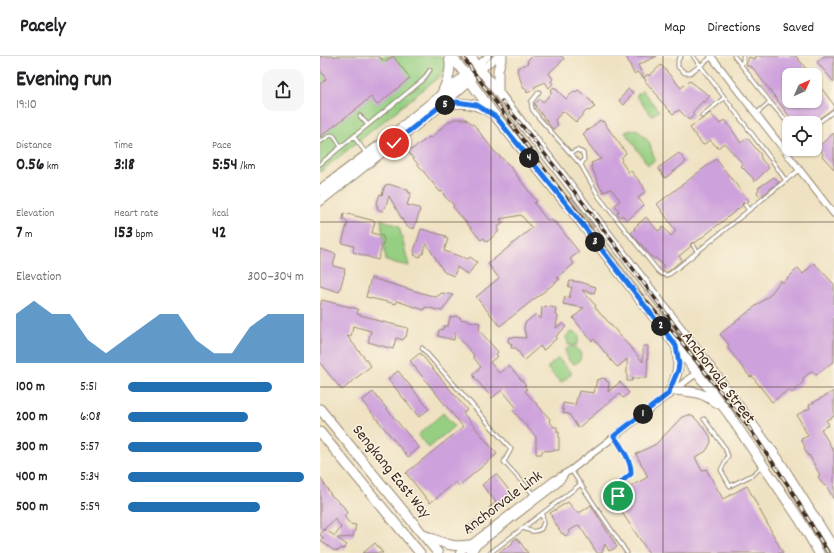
<!DOCTYPE html>
<html lang="en">
<head>
<meta charset="utf-8">
<style>
  :root { --surface:#fff; --page:#f6f6f6; --text:#202124; --muted:#757577; --line:#e0e0e0; --accent:#1f6fb2 }
  body { margin:0; font-family:Dekko,sans-serif; background:var(--page); color:var(--text); height:100vh; display:flex; flex-direction:column; font-size:15px; white-space:nowrap }
  * { box-sizing:border-box; margin:0 }
  p { font-size:13px; color:var(--muted) }
  .icon { flex:none; width:22px; height:22px; fill:none; stroke:currentColor; stroke-width:2; stroke-linecap:round; stroke-linejoin:round }
  .map { position:relative; flex:1; overflow:hidden }
  .drawer { display:flex; flex-direction:column; background:var(--surface); width:320px }
  .drawer>* { flex:none }
  .needle { width:26px; rotate:45deg }
  .buttons { position:absolute; left:462px; top:12px; display:grid; gap:8px }
  .buttons a { display:grid; place-items:center; width:40px; height:40px; border-radius:8px; background:var(--surface); box-shadow:0 1px 3px #0004; font-size:20px }
  .pin { position:absolute; display:grid; place-items:center; width:34px; height:34px; color:#fff; margin:-17px; border:2px solid #fff; border-radius:50%; box-shadow:0 1px 4px #0007 }
  .km { position:absolute; width:20px; height:20px; margin:-10px; border-radius:50%; background:#222; color:#fff; font-size:11px; line-height:20px; text-align:center }
  .round { display:grid; place-items:center; flex:none; width:42px; height:42px; border-radius:12px; background:var(--page) }
  .summary { display:flex; align-items:center; justify-content:space-between; height:68px; padding:0 16px }
  h1 { font-size:22px; font-weight:700; line-height:30px }
  .figures { display:grid; grid-template-columns:repeat(3,1fr); gap:6px; height:68px; padding:4px 16px }
  .figures div { display:grid; align-content:center }
  .figures b { font-size:17px; font-weight:700 }
  .figures small { font-size:11px; font-weight:400 }
  .figures p { font-size:11px }
  .chart { height:112px; padding:8px 16px }
  .chart p { display:flex; justify-content:space-between }
  .chart svg { width:100%; height:72px; margin-top:4px; fill:var(--accent); opacity:.7 }
  ul { padding:0 16px; list-style:none; font-size:13px }
  li { display:grid; grid-template-columns:64px 48px 1fr; align-items:center; height:30px }
  li i { height:10px; border-radius:5px; background:var(--accent) }
  header { display:flex; align-items:center; gap:24px; box-sizing:border-box; height:56px; padding:0 20px; background:var(--surface); border-bottom:1px solid var(--line) }
  header strong { font-size:19px }
  nav { display:flex; gap:22px; margin-inline-start:auto; font-size:14px }
  main { display:flex; flex:1; min-height:0 }
  .map>svg:first-child { display:block }
  .green { fill:#95cf82; stroke:#687c50 }
  .building { fill:#cda1dc }
  .lines { fill:none; stroke-linecap:round; stroke-linejoin:round }
  .lane-casing { stroke:#958670; stroke-width:5 }
  .street-casing { stroke:#958670; stroke-width:8 }
  .secondary-casing { stroke:#958670; stroke-width:11 }
  .lane { stroke:#fff; stroke-width:3 }
  .street { stroke:#fff; stroke-width:6 }
  .secondary { stroke:#fff; stroke-width:9 }
  .rail-casing { stroke:#3b2a1e; stroke-width:3.5 }
  .rail { stroke:#fcf5e5; stroke-width:2; stroke-dasharray:6; stroke-linecap:butt }
  .route-casing { stroke:#fff; stroke-width:8 }
  .route { stroke:#1a73e8; stroke-width:5 }
  .grid { fill:none; stroke:#3b2a1e; stroke-width:1; stroke-opacity:0.55 }
  .labels { text-anchor:middle; dominant-baseline:central; stroke-width:3; stroke-linejoin:round; paint-order:stroke }
  .street-label { font-size:16px; fill:#3b2a1e; stroke:#fcf5e5 }
</style>
</head>
<body>
<header>
<strong>Pacely</strong>
<nav><a>Map</a><a>Directions</a><a>Saved</a></nav>
</header>
<main>
<section class="drawer">
<div class="summary"><div><h1>Evening run</h1><p>19:10</p></div><a class="round"><svg class="icon" aria-label="share" viewBox="0 0 24 24"><path d="M12 15V3M7 8l5-5 5 5M5 13v7h14v-7"/></svg></a></div>
<div class="figures">
<div><p>Distance</p><b>0.56<small> km</small></b></div>
<div><p>Time</p><b>3:18</b></div>
<div><p>Pace</p><b>5:54<small> /km</small></b></div>
</div>
<div class="figures">
<div><p>Elevation</p><b>7<small> m</small></b></div>
<div><p>Heart rate</p><b>153<small> bpm</small></b></div>
<div><p>kcal</p><b>42</b></div>
</div>
<div class="chart"><p><span>Elevation</span>300–304 m</p>
<svg viewBox="0 0 160 44" preserveAspectRatio="none"><path d="M0 44V14L10 6L20 14L30 14L40 30L50 38L60 30L70 22L80 14L90 14L100 30L110 38L120 38L130 22L140 14L150 14L160 14V44z"/></svg>
</div>
<ul>
<li><b>100 m</b>5:51<i style="width:82%"></i></li>
<li><b>200 m</b>6:08<i style="width:68%"></i></li>
<li><b>300 m</b>5:57<i style="width:76%"></i></li>
<li><b>400 m</b>5:34<i style="width:100%"></i></li>
<li><b>500 m</b>5:59<i style="width:75%"></i></li>
</ul>
</section>
<div class="map">
<svg width="514" height="497" viewBox="0 0 514 497">
  <rect width="100%" height="100%" fill="#fcf5e5"/>
  <filter id="ink" filterUnits="userSpaceOnUse"><feTurbulence type="fractalNoise" baseFrequency=".025" numOctaves="2"/><feDisplacementMap in="SourceGraphic" scale="8" xChannelSelector="R" yChannelSelector="G"/><feConvolveMatrix kernelMatrix="1 2 1 2 8 2 1 2 1" color-interpolation-filters="sRGB"/></filter>
  <filter id="wash" filterUnits="userSpaceOnUse"><feTurbulence type="fractalNoise" baseFrequency=".012" numOctaves="4" result="noise"/><feDisplacementMap in="SourceGraphic" scale="16" xChannelSelector="R" yChannelSelector="G"/><feGaussianBlur stdDeviation="0.9" result="paint"/><feColorMatrix in="noise" values="0 0 0 0 0 0 0 0 0 0 0 0 0 0 0 0 0 1.4 0 .05"/><feComposite in="paint" operator="in"/></filter>
  <g filter="url(#wash)">
    <rect width="100%" height="100%" fill="#efe2c2"/>
    <path class="green" d="M0,0h120l10,12 -130,104z
      M322,34l17,21 -7,5 -16,-20z
      M317,73l12,13 6,18 -7,5 -23,-33z
      M61,163l18,7 10,40 -23,-5z
      M253,276c8,1 6,7 4,13h-9v-3l-2,-4c1,-4 3,-5 7,-6z
      M252,290l5,2 4,6 -1,6 -5,4 -6,-3 -4,-11z
      M238,302l14,15 -11,10 -14,-15z
      M123,357l11,13 -25,22 -11,-13z"/>
    <g id="blocks">
      <path class="building" d="M0,0h59l5,6 9,-6 17,22 -33,27 -6,-8 -51,40v-53l6,-5 -6,-9z
        M212,0h30l2,3 -15,14 4,6 -2,2 2,3 -4,4 -4,-6 -11,5 1,2 -8,4 -1,-5 -2,1 -7,-18 1,-1 -1,-2 11,-5 -1,-2z
        M306,0h31l-19,9 6,13 4,-4 1,2 12,-11 20,23 7,-7 1,1 1,-1 20,15 -6,7 -1,-2 -11,12 2,2 -5,5 -10,-10 -6,4 -15,-16 1,-1 -14,-16 1,-1 -9,-8 -3,2z
        M436,0h40l15,19h-22v26h26v-21l19,25v3l-21,15h-17l-3,-2 -40,-53 -7,-3 3,-8 6,2z
        M504,0h10v26l-17,-20z
        M234,31l12,12 8,-8 2,1 2,-2 15,13 -1,2 3,2 -6,4 -2,-1 -11,12 -13,-11 -8,9 3,5 -5,4 -18,-23 1,-1 -2,-1 6,-5 3,3 9,-9 -2,-2z
        M308,33l5,3 -9,13 -5,-4z
        M390,57l10,11 4,-4 2,1 15,22 6,-5 2,2 12,15 -1,1 2,4 7,8 -15,14 -1,-4 -12,-12 2,-2 -19,-21 -6,5 -8,-8 -7,5 -13,-17z
        M135,63h11l8,6 20,26 15,14 28,37 -3,1 13,17 6,1 4,3 22,28 -9,7 4,5 -17,14 3,1 -60,47 -24,-29 23,-19 -11,-14 44,-36 -11,-13 -21,4 3,4 -5,4v5l-11,10 -3,-4 -3,2 -28,-33 1,-2 -9,-8 -3,-6 -2,1 -32,-40 21,-15 1,1 20,-17z
        M280,64l2,2 1,-1 23,32 -5,5 1,1 -1,2 8,12 2,-2 13,16 -1,1 3,3 -8,7 6,7 -16,15 -6,-5 -2,2 -3,-4 2,-2 -4,-6 5,-5 -9,-11 -8,3 -1,-4 -1,1 -10,-23 1,-1 -1,-2 10,-4 -11,-13 -7,-12 5,-5v2z
        M514,77v36l-12,-13 1,-2 -4,-8z
        M359,97l7,9 -21,16 -7,-10z
        M396,103l33,42 -2,2 -4,-1 -1,4 -47,37h-4l-1,4 -11,9 3,4 -14,12h-4l-2,-4 2,-2 -8,-8 -2,1 -9,-10 -14,-16 4,-4 -1,-1 12,-11 12,14 5,-4 8,9 5,-5 -19,-27z
        M454,121l5,5 -19,15 -3,-5 2,-3 -1,-1z
        M68,128l20,6v2l3,1 -4,12 12,3 1,2 -6,19 -8,-3 -17,-30 -4,12h-1l-1,3 -6,-2 1,-3 -2,-1 4,-11 2,1 3,-10h2z
        M251,141l23,30 -1,1 -24,-30z
        M24,157l31,8 -3,12 11,3v3l1,1 -6,20 -25,-8 1,-6 -12,-3 6,-21 -5,-3z
        M101,173l25,7 -1,2 3,1 -4,12 24,8 2,-2 7,5 -9,13 -11,-8 -3,9 -10,-4 -18,-29 -3,11h-2l-1,3 -6,-2 1,-3 -1,-1z
        M0,193l16,5 -3,12 12,3 -1,3h1l-6,20 -19,-6z
        M494,207l20,21v77l-18,14 -4,-4 -9,7v4l-11,11 -4,-3 -16,12 -20,-26 -2,1 -23,-30 2,-2 -9,-11 50,-39 11,-15 2,3 15,-15 5,6z
        M51,222l65,19 6,-4 11,2 -11,16 -17,-4 -1,3 -27,-9 -1,3 -30,-7z
        M250,225l10,1 16,5 -2,6 -12,-3 14,16 -1,1 8,10h1l39,45v-16h5l-1,32h-14l-1,3h-5v-22l-9,8 -3,-2 -21,-26 -2,2 -19,-23 11,-10 -21,-4 2,-7 4,1 3,-11h-4z
        M2,244l36,9 -1,5 18,5v1l33,8 -2,9 -2,1 -1,2 -7,-2 -3,11 -25,-7 3,-11 -18,-5 -2,11 -4,-1 24,30 -29,24 -22,-27v-57z
        M225,250l11,2 -1,7 3,1 -2,12 7,-5 3,4 -9,8 -1,4 -11,10 -2,1 -3,-4 -16,14 -8,-12h-5l1,-4 -4,-2 1,-5 17,1 -2,-10 1,-5 11,-9 5,5 1,-12 3,1z
        M134,260l6,1v2l20,4 -1,7 19,22 -2,2 2,2 -8,6 9,11 10,-7 17,19 -2,1 3,3 -2,2 25,28 -1,2 5,6h3v5h2v18l-17,1v3h-6v-17l-21,-24 -2,-3 3,-3 -14,-17 -10,8 -18,-21h1l-2,-3 8,-7 -7,-9 -1,-4 -18,-21 -1,7 -16,-4 1,-6 4,-1 1,-3h4l2,-9h3z
        M100,297l47,57 -4,3 34,41 -38,32 -3,-4 -26,21 -24,-30 57,-46 -53,-66z
        M78,315l31,38 -10,8 -31,-38z
        M281,322l5,1v2l3,1 -1,10 12,-10 9,11 -6,5 -4,-4 -41,34 -9,-14 -6,-1 1,-3 -2,-1 1,-6 12,2 4,-14 15,2 3,-14 3,1z
        M514,335v25l-8,4 3,5 -8,4 13,23v48l-8,-15 -1,1 -4,-4 -3,-6 2,-1 -11,-20 -1,1 -4,-8 1,-1 -4,-8 7,-3 -11,-21 13,-7 -1,-3z
        M53,336l46,56 -11,9 -46,-56z
        M369,359l5,2 11,12 5,7 1,6 -3,6 -3,4 -10,5 7,14 4,-2 17,30 24,-13 36,67h-134l-36,-54 3,-1h4l1,-3 3,-2 -2,-2 26,-14 -12,-23 20,-10 26,-27z
        M176,418l17,21 -21,17 -3,-4 7,-6 -14,-17z
        M0,421l11,18 13,12 3,6 -3,3 6,8 6,1 -3,12 -16,1 10,7 -3,4 -3,-1 -2,3 -6,-1 -12,-9 2,-4 -3,-2 4,-6 11,7 6,-9 -6,-8 -12,11 -3,-3z
        M248,446l8,10h5l10,-7 26,42 -8,4 -4,-7 -3,9h-5l-18,-28 -10,6 1,2 -5,3 -2,-3 -1,1 -11,-18h1l-2,-3z
        M155,464l4,6 -8,7 -4,-6z
        M197,482l11,15h-30l14,-9 1,-3z
        M55,487l8,10h-20z"/>
    </g>
  </g>
  <g filter="url(#ink)">
    <use href="#blocks" fill-opacity="0" stroke="#958670" stroke-width="1"/>
    <g class="lines">
      <g class="lane-casing">
        <path id="lane" d="M361,0l-3,4v7l7,6h5l22,-16
          M373,0l78,103 15,22
          M414,0l36,46 19,22
          M421,8l2,-3v-5
          M219,36l-8,10 1,7 6,8 43,48 18,32 59,74c4,4 8,6 13,2l129,-104
          M436,58l14,-12
          M40,60l8,9
          M382,60l22,-18
          M495,69l19,-14
          M34,81l12,16
          M0,86l11,-7 3,1 7,11
          M251,97l6,-3 6,3 1,6 -3,6
          M0,108l103,-84 7,-10
          M425,149l4,5
          M373,189l4,6
          M102,292l89,101 -7,13 30,33
          M384,363l21,29 3,8 -7,14 9,16 24,-12 8,-8
          M294,380c7,11 18,24 17,38 -9,7 -14,10 -13,22
          M251,414l56,83
          M203,472c7,3 11,5 18,1l3,-7 -2,-8
          M170,497l91,-69"/>
      </g>
      <g class="street-casing">
        <path id="street" d="M391,0l123,158
          M158,9l10,-9
          M161,14l17,-14
          M150,495l87,-67 6,-7
          M139,497l95,-73 17,-10 137,-106"/>
      </g>
      <g class="secondary-casing">
        <path id="secondary" d="M132,0l44,61 76,94 156,202 72,107 19,33
          M150,0l233,302 75,101 56,90
          M178,34v-20l4,-14
          M122,37c6,-13 10,-23 7,-37
          M121,50c18,-5 34,-4 50,7
          M0,134l72,-54 23,-20 55,-44
          M0,145l119,-94 42,-37
          M354,334c18,2 27,1 42,13
          M349,338c8,-18 11,-27 8,-46
          M0,353l118,144
          M0,376l100,121
          M106,480c16,6 25,12 43,9
          M151,497l2,-4"/>
      </g>
      <use href="#lane" class="lane"/>
      <use href="#street" class="street"/>
      <use href="#secondary" class="secondary"/>
      <g class="rail-casing">
        <path id="rail" d="M142,0l83,114 89,118 46,52 70,89 40,59 38,65
          M182,45c62,75 121,153 179,233"/>
      </g>
      <use href="#rail" class="rail"/>
    </g>
  </g>
  <g class="lines" filter="url(#ink)">
    <g class="route-casing">
      <path id="route" d="M74,87l45,-36 10,-3 8,-2 20,3 19,12 76,94 104,135 3,18 -1,6 -10,24 -54,42c7,11 18,25 17,38 -9,7 -14,10 -13,22"/>
    </g>
    <use href="#route" class="route"/>
  </g>
  <path class="grid" d="M171,0v497M343,0v497M0,166h514M0,331h514"/>
  <g class="labels">
    <g class="street-label">
      <text transform="translate(398 322) rotate(53)">Anchorvale Street</text>
      <text transform="translate(71 416) rotate(51)">Sengkang East Way</text>
      <text transform="translate(183 447) rotate(-37)">Anchorvale Link</text>
    </g>
  </g>
</svg>
<div class="buttons">
<a><svg class="needle" viewBox="-14 -14 28 28"><path d="M0-13l5 13h-10z" fill="#e53935"/><path d="M0 13l5-13h-10z" fill="#757577"/></svg></a>
<a><svg class="icon" aria-label="locate" viewBox="0 0 24 24"><circle cx="12" cy="12" r="6"/><path d="M12 2v4M12 18v4M2 12h4M18 12h4"/></svg></a>
</div>
<div class="pin" style="left:298px;top:440px;background:#1e9e55"><svg class="icon" aria-label="arrive" viewBox="0 0 24 24"><path d="M6 21V4h12l-3 4 3 4H6"/></svg></div>
<div class="pin" style="left:74px;top:87px;background:#d93025"><svg class="icon" aria-label="check" viewBox="0 0 24 24"><path d="M5 12l5 5 9-10"/></svg></div>
<b class="km" style="left:323px;top:358px">1</b>
<b class="km" style="left:341px;top:270px">2</b>
<b class="km" style="left:275px;top:186px">3</b>
<b class="km" style="left:209px;top:102px">4</b>
<b class="km" style="left:125px;top:49px">5</b>
</div>
</main>
</body>
</html>
